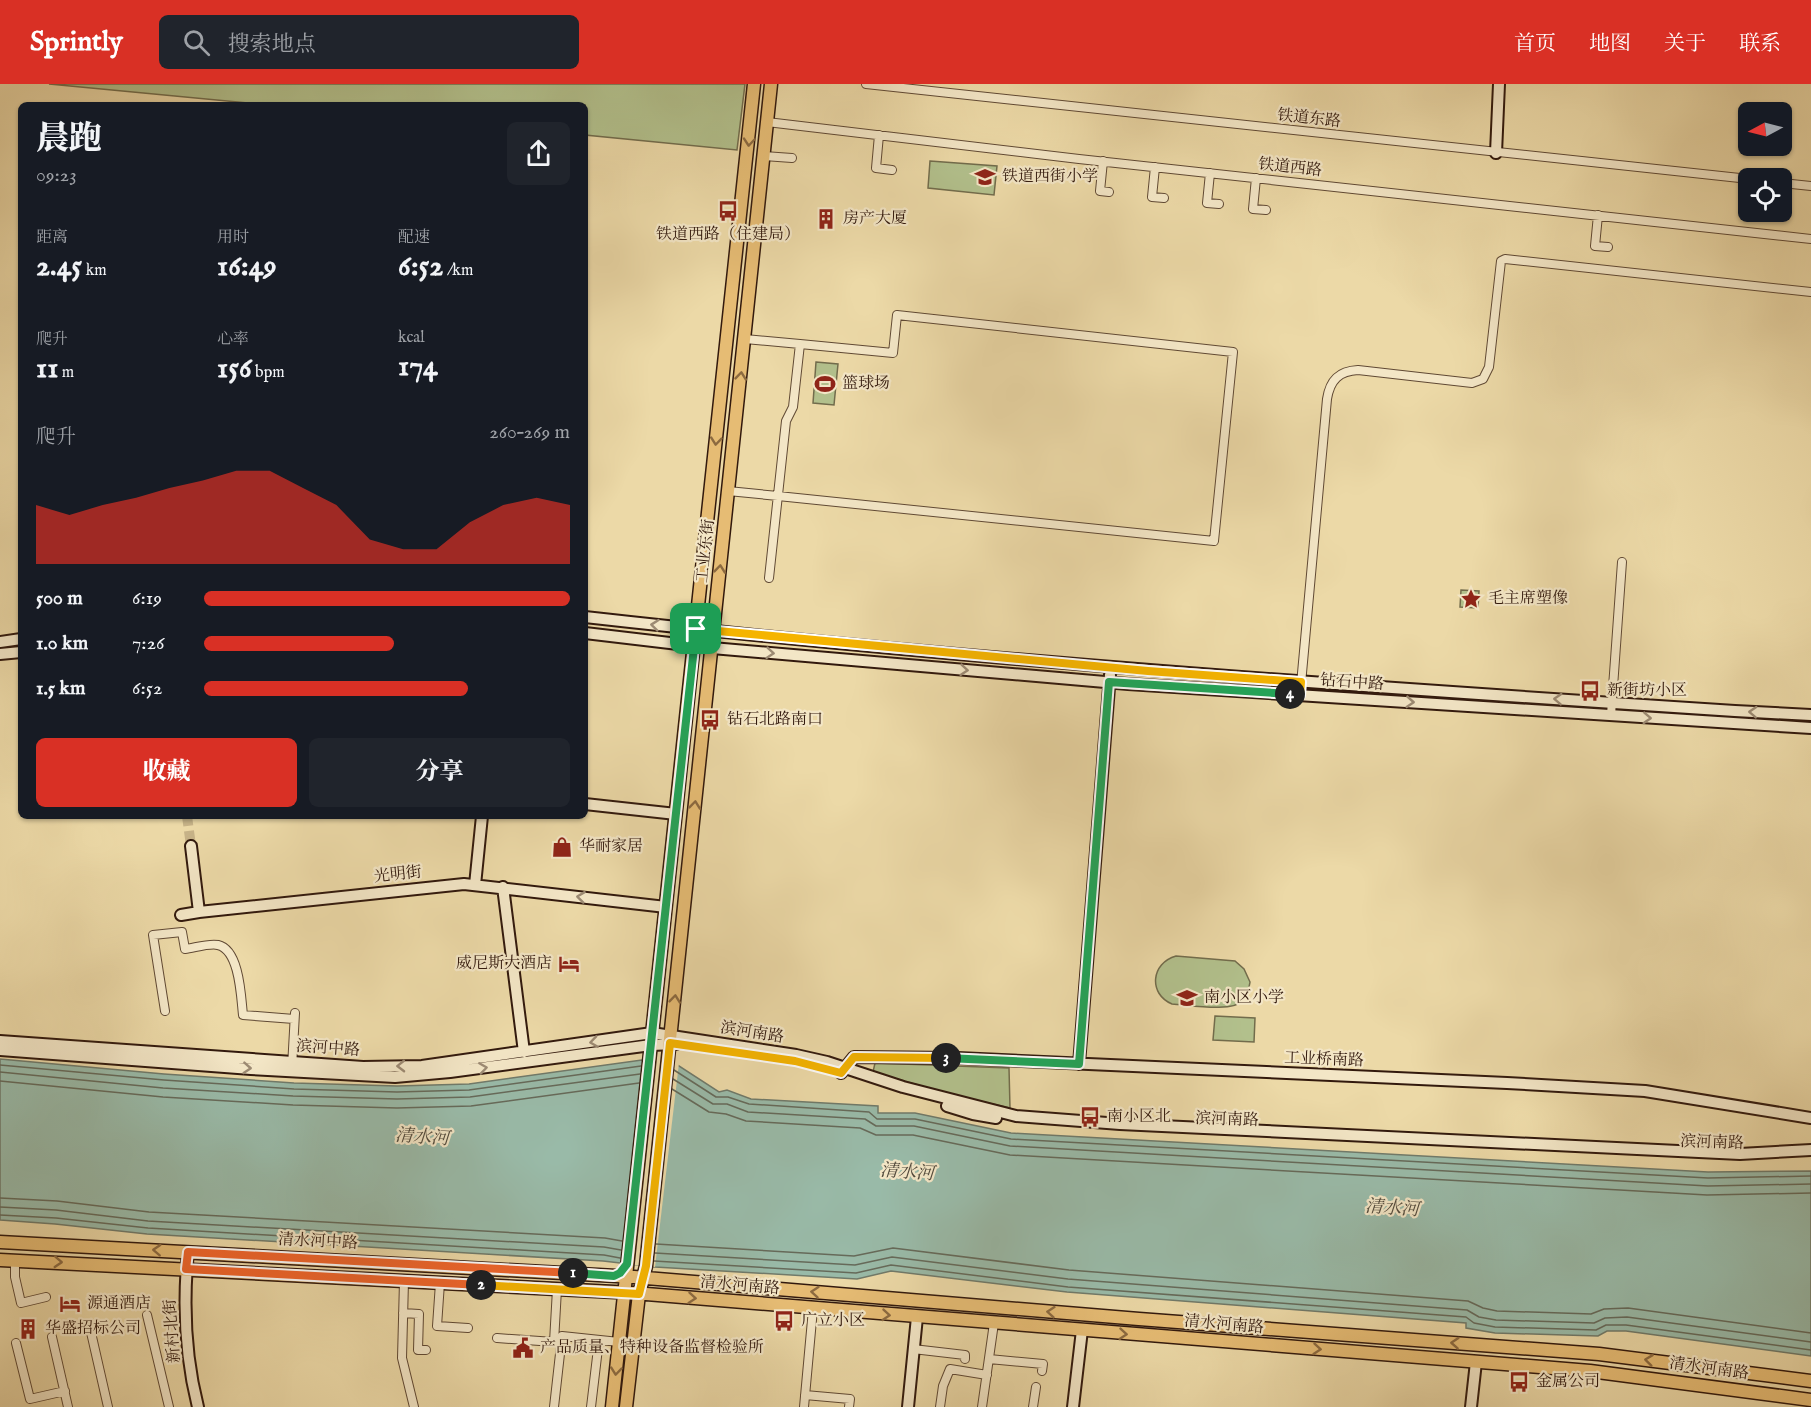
<!DOCTYPE html>
<html lang="zh">
<head>
<meta charset="utf-8">
<style>
  :root { --surface:#171b24; --page:#20242c; --text:#f1f3f6; --muted:#9ea1a6; --accent:#d93025 }
  body { margin:0; font-family:"IM FELL English","Noto Serif SC",serif; background:var(--page); color:var(--text); height:100vh; display:flex; flex-direction:column; font-size:22px; white-space:nowrap }
  * { box-sizing:border-box; margin:0 }
  p { font-size:20px; color:var(--muted) }
  .icon { flex:none; width:33px; height:33px; fill:none; stroke:currentColor; stroke-width:2; stroke-linecap:round; stroke-linejoin:round }
  .map { position:relative; flex:1; overflow:hidden }
  .sheet { position:absolute; left:18px; top:18px; width:570px; height:717px; display:flex; flex-direction:column; background:var(--surface); border-radius:9px; box-shadow:0 2px 4px #0004 }
  .sheet>* { flex:none }
  .needle { width:39px; rotate:263deg }
  .tools { position:absolute; left:1738px; top:18px; display:grid; gap:12px }
  .tools a { display:grid; place-items:center; width:54px; height:54px; border-radius:9px; background:var(--surface); box-shadow:0 2px 4px #0004; font-size:30px }
  .pin { position:absolute; display:grid; place-items:center; width:51px; height:51px; color:#fff; margin:-26px; border-radius:12px; box-shadow:0 3px 9px #0006 }
  .km { position:absolute; width:30px; height:30px; margin:-15px; border-radius:50%; background:#222; color:#fff; font-size:16px; line-height:30px; text-align:center }
  .round { display:grid; place-items:center; flex:none; width:63px; height:63px; border-radius:9px; background:var(--page) }
  .head { display:flex; align-items:center; justify-content:space-between; height:102px; padding:0 18px }
  h1 { font-size:33px; font-weight:800; line-height:45px }
  .figures { display:grid; grid-template-columns:repeat(3,1fr); gap:9px; height:102px; padding:6px 18px }
  .figures div { display:grid; align-content:center }
  .figures b { font-size:30px; font-weight:800 }
  .figures small { font-size:16px; font-weight:400 }
  .figures p { font-size:16px }
  .chart { height:168px; padding:12px 18px }
  .chart p { display:flex; justify-content:space-between }
  .chart svg { width:100%; height:108px; margin-top:6px; fill:var(--accent); opacity:.7 }
  .primary-button { display:flex; gap:12px; margin-top:auto; padding:12px 18px }
  .primary-button a { flex:1; height:69px; border-radius:9px; background:var(--accent); color:#fff; font-size:24px; font-weight:800; line-height:69px; text-align:center }
  .primary-button a+a { background:var(--page); color:var(--text) }
  ul { padding:0 18px; list-style:none; font-size:20px }
  li { display:grid; grid-template-columns:96px 72px 1fr; align-items:center; height:45px }
  li i { height:15px; border-radius:8px; background:var(--accent) }
  header { display:flex; align-items:center; gap:36px; box-sizing:border-box; height:84px; padding:0 30px; background:var(--accent); color:#fff }
  header strong { font-size:28px }
  nav { display:flex; gap:33px; margin-inline-start:auto; font-size:21px }
  .search { width:420px; height:54px; background:var(--page); display:flex; align-items:center; gap:15px; box-sizing:border-box; padding:0 21px; border-radius:9px; color:var(--muted); font-size:22px }
  .map>svg:first-child { display:block }
  .green { fill:#b2c08c; stroke:#726c4c; stroke-width:1.5 }
  .water { fill:#99baa8; stroke:#707a6a; stroke-width:1.5 }
  .pier { fill:#ecd9a7 }
  .lines { fill:none; stroke-linecap:round; stroke-linejoin:round }
  .shore { stroke:#666a5a; stroke-width:1.5 }
  .secondary-tunnel { stroke:#c7b388; stroke-width:10; stroke-dasharray:10 5; stroke-linecap:butt }
  .street-casing { stroke:#604934; stroke-width:10 }
  .secondary-casing { stroke:#32190d; stroke-width:14 }
  .primary-casing { stroke:#32190d; stroke-width:15 }
  .street { stroke:#f3e6c6; stroke-width:8 }
  .secondary { stroke:#f3e6c6; stroke-width:10 }
  .primary { stroke:#e6bc74; stroke-width:12 }
  .oneway { stroke:#8c6a40 }
  .oneway2 { stroke:#9c8a73 }
  .split-1-casing { stroke:#fff; stroke-width:12 }
  .split-2-casing { stroke:#fff; stroke-width:12 }
  .split-3-casing { stroke:#fff; stroke-width:12 }
  .split-4-casing { stroke:#fff; stroke-width:12 }
  .split-5-casing { stroke:#fff; stroke-width:12 }
  .split-1 { stroke:#22a559; stroke-width:8 }
  .split-2 { stroke:#f0652b; stroke-width:8 }
  .split-3 { stroke:#f5b400; stroke-width:8 }
  .split-4 { stroke:#22a559; stroke-width:8 }
  .split-5 { stroke:#f5b400; stroke-width:8 }
  .labels { text-anchor:middle; dominant-baseline:central; stroke-width:4.5; stroke-linejoin:round; paint-order:stroke }
  .street-label { font-size:16px; fill:#32190d; stroke:#f3e6c6 }
  .poi-label { font-size:16px; fill:#32190d; stroke:#f3e6c6; text-anchor:start }
  .water-label { font-size:18px; font-style:italic; fill:#51493c; stroke:#f3e6c6 }
</style>
</head>
<body>
<header>
<strong>Sprintly</strong>
<div class="search"><svg class="icon" aria-label="search" viewBox="0 0 24 24"><circle cx="10" cy="10" r="6"/><path d="M15 15l6 6"/></svg>搜索地点</div>
<nav><a>首页</a><a>地图</a><a>关于</a><a>联系</a></nav>
</header>
<div class="map">
<svg width="1811" height="1323" viewBox="0 0 1811 1323">
  <rect width="100%" height="100%" fill="#ecd9a7"/>
  <filter id="stains"><feTurbulence type="fractalNoise" baseFrequency=".00333" numOctaves="4"/><feColorMatrix values="0 0 0 0 .2 0 0 0 0 .09 0 0 0 0 .02 0 0 0 .5 -.17"/></filter>
  <radialGradient id="worn" r=".72"><stop offset=".6" stop-color="#630" stop-opacity="0"/><stop offset="1" stop-color="#630" stop-opacity=".3"/></radialGradient>
  <path class="green" d="M49,0h696l-8,66 -152,-15v-30h-317z
    M930,77l67,5 -3,29 -66,-7z
    M816,278l22,2 -4,41 -21,-2z
    M1461,506l18,1 -1,17 -18,-1z
    M1176,872l59,5 9,8 6,13c-1,6 -2,13 -6,18 -12,13 -54,5 -72,4 -24,-10 -21,-41 4,-48z
    M1215,932l40,2 -1,24 -41,-2z
    M875,979l134,5 1,40 -61,-14 -76,-22z"/>
  <path class="water" d="M0,975l164,15 130,9 103,3 72,-2 173,-24 34,4 43,28 8,-2 24,9 127,7v7h37l96,20 697,39 103,-1v185l-185,-25h-19l-9,5 -103,-3 -29,-5v-5l-399,-31 -176,-21 -34,8 -202,-12 -52,-6 -456,-27 -92,-10 -55,-4z"/>
  <path class="pier" d="M645,974l34,5 -24,204 -34,-3z"/>
  <g class="lines">
    <path class="shore" d="M0,981l164,15 130,9 103,3 72,-2 172,-24
      M674,986l42,27h12l21,7 120,8 8,7h38l96,20 697,39 103,-2
      M0,988l163,16 130,8 104,3 73,-2 170,-23
      M673,995l40,25h14l21,8 117,7 11,7h38l96,20 698,40 103,-2
      M0,997l163,16 130,8 104,3 74,-2 168,-23
      M672,1005l37,23 17,2 20,7 114,7 16,7h37l97,20 697,40 104,-2
      M0,1114l57,3 92,11 456,26 17,3
      M0,1123l56,3 92,11 456,26 17,3
      M0,1131l56,3 92,10 456,27 16,3
      M656,1160l198,12 39,-8 176,22 399,31 15,7 14,3 94,3 13,-5 24,-1 183,25
      M655,1169l200,12 37,-8 176,22 399,31 12,7 17,3 98,3 11,-5 22,-1 184,25
      M654,1177l202,12 35,-8 177,22 398,30 8,6 21,4 101,3 10,-5h20l185,25"/>
    <path class="secondary-tunnel" d="M187,732l4,30"/>
    <g class="street-casing">
      <path id="street" d="M866,0l883,95
        M767,38l312,37 732,80
        M879,51l-3,33 16,2
        M764,72l28,2
        M1103,77l-3,30 9,1
        M1155,83l-3,30 12,1
        M1210,89l-3,30 12,1
        M1256,94l-3,31 13,1
        M1782,99l29,3
        M1598,131l-3,31 13,1
        M745,255l55,5
        M728,407l50,5 436,45 19,-189 -336,-37 -4,38 -93,-9 -7,63 -7,14 -17,157
        M1300,611l27,-296c3,-19 12,-28 31,-29l114,13 11,-4 6,-12 12,-106 4,-2 306,33
        M1611,631l11,-153
        M165,927l-12,-76 29,-3 3,17c9,-1 24,-6 33,-4 22,5 23,53 25,70l51,4
        M292,983l3,-54
        M15,1177v16l6,26 25,-6
        M404,1197l-2,77 12,49
        M440,1199l-3,43 31,2
        M403,1229l16,1 -1,36h8
        M147,1231l22,92
        M90,1244l18,79
        M52,1253l16,70
        M497,1254l57,4 3,-53
        M16,1259l14,56 35,-8
        M913,1265l52,6v4
        M989,1275l54,5 -1,7
        M805,1311l45,4 -1,8
        M554,1323l8,-71 57,6
        M591,1323l8,-67
        M804,1323l9,-98
        M940,1323l3,-21 7,-17 37,6
        M982,1323l12,-84
        M1033,1323l3,-20"/>
    </g>
    <g class="secondary-casing">
      <path id="secondary" d="M1496,69l3,-69
        M585,533c382,43 766,69 1150,94l76,4
        M585,549l127,15 416,36 683,44
        M0,558l21,-3
        M0,570l21,-2
        M585,720l91,10
        M191,762l8,66 265,-28 202,23
        M475,801l7,-69
        M503,803l21,165
        M181,831l18,-3
        M0,957l363,26 59,-1 230,-33 144,22 31,7 76,25 113,29 104,8 620,30 71,-4
        M0,966l251,19 144,8 55,-5 201,-27 25,-1
        M1079,980l31,-389
        M841,989l13,-16 104,1 549,25 138,8 166,27
        M947,1022l26,8 23,4
        M188,1168c-5,52 -3,104 10,155
        M908,1323l9,-90
        M1073,1323l9,-77
        M1471,1323l5,-45"/>
    </g>
    <g class="primary-casing">
      <path id="primary" d="M0,1158l634,35 505,42 460,35 212,27
        M0,1176l634,33 956,78 221,29
        M612,1323l142,-1323
        M626,1323l13,-113 7,-28 125,-1182"/>
    </g>
    <use href="#street" class="street"/>
    <use href="#secondary" class="secondary"/>
    <use href="#primary" class="primary"/>
  </g>
  <defs><path id="oneway-chevron" d="M-2-3.5L2.5 0L-2 3.5" fill="none" stroke-width="1.6" stroke-linecap="round" stroke-linejoin="round" transform="scale(1.5)"/></defs>
  <g class="oneway">
    <use href="#oneway-chevron" transform="translate(749 58) rotate(95)"/>
    <use href="#oneway-chevron" transform="translate(741 292) rotate(-84)"/>
    <use href="#oneway-chevron" transform="translate(716 357) rotate(96)"/>
    <use href="#oneway-chevron" transform="translate(720 485) rotate(-84)"/>
    <use href="#oneway-chevron" transform="translate(695 721) rotate(-84)"/>
    <use href="#oneway-chevron" transform="translate(675 915) rotate(-84)"/>
    <use href="#oneway-chevron" transform="translate(157 1166) rotate(-177)"/>
    <use href="#oneway-chevron" transform="translate(58 1178) rotate(3)"/>
    <use href="#oneway-chevron" transform="translate(815 1208) rotate(-175)"/>
    <use href="#oneway-chevron" transform="translate(692 1214) rotate(5)"/>
    <use href="#oneway-chevron" transform="translate(1051 1228) rotate(-175)"/>
    <use href="#oneway-chevron" transform="translate(886 1231) rotate(5)"/>
    <use href="#oneway-chevron" transform="translate(1123 1250) rotate(5)"/>
    <use href="#oneway-chevron" transform="translate(1455 1259) rotate(-176)"/>
    <use href="#oneway-chevron" transform="translate(1317 1265) rotate(5)"/>
    <use href="#oneway-chevron" transform="translate(1649 1276) rotate(-173)"/>
    <use href="#oneway-chevron" transform="translate(616 1287) rotate(96)"/>
  </g>
  <g class="oneway2">
    <use href="#oneway-chevron" transform="translate(655 541) rotate(-174)"/>
    <use href="#oneway-chevron" transform="translate(770 569) rotate(5)"/>
    <use href="#oneway-chevron" transform="translate(964 586) rotate(5)"/>
    <use href="#oneway-chevron" transform="translate(1558 615) rotate(-177)"/>
    <use href="#oneway-chevron" transform="translate(1410 618) rotate(4)"/>
    <use href="#oneway-chevron" transform="translate(1753 628) rotate(-177)"/>
    <use href="#oneway-chevron" transform="translate(1647 634) rotate(3)"/>
    <use href="#oneway-chevron" transform="translate(581 813) rotate(-173)"/>
    <use href="#oneway-chevron" transform="translate(594 958) rotate(172)"/>
    <use href="#oneway-chevron" transform="translate(401 982) rotate(179)"/>
    <use href="#oneway-chevron" transform="translate(247 984) rotate(4)"/>
    <use href="#oneway-chevron" transform="translate(483 984) rotate(-8)"/>
  </g>
  <g class="lines">
    <g class="split-1-casing">
      <path id="split-1" d="M573,1189l41,3 6,-3 7,-9 69,-635"/>
    </g>
    <g class="split-2-casing">
      <path id="split-2" d="M481,1201l-295,-16 2,-17 385,21"/>
    </g>
    <g class="split-3-casing">
      <path id="split-3" d="M481,1201l158,9 7,-28 24,-223 125,18 46,12 13,-16 92,1"/>
    </g>
    <g class="split-4-casing">
      <path id="split-4" d="M946,974l133,6 30,-382 181,12"/>
    </g>
    <g class="split-5-casing">
      <path id="split-5" d="M696,545l452,42 153,11 -1,13 -10,-1"/>
    </g>
    <use href="#split-1" class="split-1"/>
    <use href="#split-2" class="split-2"/>
    <use href="#split-3" class="split-3"/>
    <use href="#split-4" class="split-4"/>
    <use href="#split-5" class="split-5"/>
  </g>
  <defs>
    <g id="school-bare" transform="scale(1.62)"><path d="M0-5L7-2L0 1L-7-2ZM-4 1L0 2.5L4 1V4Q0 6-4 4Z" fill="#8f2418" stroke="#f3e6c6" stroke-width="2.5" paint-order="stroke"/></g>
    <g id="bus-bare" transform="scale(1.62)"><path d="M-5-6H5V4H4V6H2V4H-2V6H-4V4H-5ZM-3.5-4V0h7V-4ZM-3.5 1.2v1.5H-2V1.2ZM2 1.2v1.5H3.5V1.2Z" fill="#8f2418" stroke="#f3e6c6" stroke-width="2.5" paint-order="stroke"/></g>
    <g id="building-bare" transform="scale(1.62)"><path d="M-4-6H4V6H1V3H-1V6H-4ZM-2.5-4.3h1.7v1.8h-1.7ZM.8-4.3h1.7v1.8H.8ZM-2.5-1h1.7V.8h-1.7ZM.8-1h1.7V.8H.8Z" fill="#8f2418" stroke="#f3e6c6" stroke-width="2.5" paint-order="stroke"/></g>
    <g id="stadium-bare" transform="scale(1.62)"><path d="M0-5a6.5 5 0 1 0 0 10a6.5 5 0 1 0 0-10ZM-3.5-1.8h7v3.6h-7Z" fill="#8f2418" stroke="#f3e6c6" stroke-width="2.5" paint-order="stroke"/></g>
    <g id="sight-bare" transform="scale(1.62)"><path d="M0-6L1.8-2.2L6-1.7L2.9 1.2L3.7 5.4L0 3.3L-3.7 5.4L-2.9 1.2L-6-1.7L-1.8-2.2Z" fill="#8f2418" stroke="#f3e6c6" stroke-width="2.5" paint-order="stroke"/></g>
    <g id="shop-bare" transform="scale(1.62)"><path d="M-5-2.5h2.3a2.7 3.5 0 0 1 5.4 0H5L5.5 6h-11ZM-1.5-2.5h3a1.5 2.3 0 0 0-3 0Z" fill="#8f2418" stroke="#f3e6c6" stroke-width="2.5" paint-order="stroke"/></g>
    <g id="hotel-bare" transform="scale(1.62)"><path d="M-6-4.5h1.5V1H6V5H4.5V3h-9V5H-6ZM-4 0a1.8 1.8 0 1 1 3.6 0ZM.5 0V-2.5h3Q6-2.5 6 0Z" fill="#8f2418" stroke="#f3e6c6" stroke-width="2.5" paint-order="stroke"/></g>
    <g id="civic-bare" transform="scale(1.62)"><path d="M-.6-6.5H3V-4.5H.6V-3L4-1V1h2V6H-6V1h2V-1L-.6-3ZM-1.2 2.5V6h2.4V2.5Z" fill="#8f2418" stroke="#f3e6c6" stroke-width="2.5" paint-order="stroke"/></g>
  </defs>
  <g fill-rule="evenodd">
    <use href="#school-bare" x="985" y="93"/>
    <use href="#bus-bare" x="728" y="127"/>
    <use href="#building-bare" x="826" y="135"/>
    <use href="#stadium-bare" x="825" y="300"/>
    <use href="#sight-bare" x="1471" y="515"/>
    <use href="#bus-bare" x="1590" y="607"/>
    <use href="#bus-bare" x="710" y="636"/>
    <use href="#shop-bare" x="562" y="763"/>
    <use href="#hotel-bare" x="569" y="880"/>
    <use href="#school-bare" x="1187" y="914"/>
    <use href="#bus-bare" x="1090" y="1033"/>
    <use href="#hotel-bare" x="70" y="1220"/>
    <use href="#bus-bare" x="784" y="1237"/>
    <use href="#building-bare" x="28" y="1245"/>
    <use href="#civic-bare" x="523" y="1264"/>
    <use href="#bus-bare" x="1519" y="1298"/>
  </g>
  <g class="labels">
    <g class="street-label">
      <text transform="translate(1309 35) rotate(6)">铁道东路</text>
      <text transform="translate(1290 84) rotate(6)">铁道西路</text>
      <text transform="translate(706 467) rotate(-84)">工业东街</text>
      <text transform="translate(1352 599) rotate(4)">钻石中路</text>
      <text transform="translate(398 791) rotate(-6)">光明街</text>
      <text transform="translate(752 949) rotate(9)">滨河南路</text>
      <text transform="translate(328 965) rotate(4)">滨河中路</text>
      <text transform="translate(1324 976) rotate(2)">工业桥南路</text>
      <text transform="translate(1227 1036) rotate(2)">滨河南路</text>
      <text transform="translate(1712 1059) rotate(2)">滨河南路</text>
      <text transform="translate(318 1158) rotate(3)">清水河中路</text>
      <text transform="translate(740 1202) rotate(5)">清水河南路</text>
      <text transform="translate(1224 1241) rotate(5)">清水河南路</text>
      <text transform="translate(173 1247) rotate(-94)">新村北街</text>
      <text transform="translate(1709 1285) rotate(8)">清水河南路</text>
    </g>
    <g class="poi-label">
      <text x="1002" y="93">铁道西街小学</text>
      <text x="843" y="135">房产大厦</text>
      <text x="728" y="151" text-anchor="middle">铁道西路（住建局）</text>
      <text x="842" y="300">篮球场</text>
      <text x="1488" y="515">毛主席塑像</text>
      <text x="1607" y="607">新街坊小区</text>
      <text x="727" y="636">钻石北路南口</text>
      <text x="579" y="763">华耐家居</text>
      <text x="552" y="880" text-anchor="end">威尼斯大酒店</text>
      <text x="1204" y="914">南小区小学</text>
      <text x="1107" y="1033">南小区北</text>
      <text x="87" y="1220">源通酒店</text>
      <text x="801" y="1237">广立小区</text>
      <text x="45" y="1245">华盛招标公司</text>
      <text x="540" y="1264">产品质量、特种设备监督检验所</text>
      <text x="1536" y="1298">金属公司</text>
    </g>
    <g class="water-label">
      <text transform="translate(422 1054) rotate(4)">清水河</text>
      <text transform="translate(907 1089) rotate(4)">清水河</text>
      <text transform="translate(1392 1125) rotate(4)">清水河</text>
    </g>
  </g>
  <rect width="100%" height="100%" filter="url(#stains)"/>
  <rect width="100%" height="100%" fill="url(#worn)"/>
</svg>
<div class="tools">
<a><svg class="needle" viewBox="-14 -14 28 28"><path d="M0-13l5 13h-10z" fill="#e53935"/><path d="M0 13l5-13h-10z" fill="#9ea1a6"/></svg></a>
<a><svg class="icon" aria-label="locate" viewBox="0 0 24 24"><circle cx="12" cy="12" r="6"/><path d="M12 2v4M12 18v4M2 12h4M18 12h4"/></svg></a>
</div>
<div class="pin" style="left:696px;top:545px;background:#1e9e55"><svg class="icon" aria-label="arrive" viewBox="0 0 24 24"><path d="M6 21V4h12l-3 4 3 4H6"/></svg></div>
<b class="km" style="left:573px;top:1189px">1</b>
<b class="km" style="left:481px;top:1201px">2</b>
<b class="km" style="left:946px;top:974px">3</b>
<b class="km" style="left:1290px;top:610px">4</b>
<section class="sheet">
<div class="head"><div><h1>晨跑</h1><p>09:23</p></div><a class="round"><svg class="icon" aria-label="share" viewBox="0 0 24 24"><path d="M12 15V3M7 8l5-5 5 5M5 13v7h14v-7"/></svg></a></div>
<div class="figures">
<div><p>距离</p><b>2.45<small> km</small></b></div>
<div><p>用时</p><b>16:49</b></div>
<div><p>配速</p><b>6:52<small> /km</small></b></div>
</div>
<div class="figures">
<div><p>爬升</p><b>11<small> m</small></b></div>
<div><p>心率</p><b>156<small> bpm</small></b></div>
<div><p>kcal</p><b>174</b></div>
</div>
<div class="chart"><p><span>爬升</span>260–269 m</p>
<svg viewBox="0 0 160 44" preserveAspectRatio="none"><path d="M0 44V20L10 24L20 20L30 17L40 13L50 10L60 6L70 6L80 13L90 20L100 34L110 38L120 38L130 27L140 20L150 17L160 20V44z"/></svg>
</div>
<ul>
<li><b>500 m</b>6:19<i style="width:100%"></i></li>
<li><b>1.0 km</b>7:26<i style="width:52%"></i></li>
<li><b>1.5 km</b>6:52<i style="width:72%"></i></li>
</ul>
<div class="primary-button"><a>收藏</a><a>分享</a></div>
</section>
</div>
</body>
</html>
